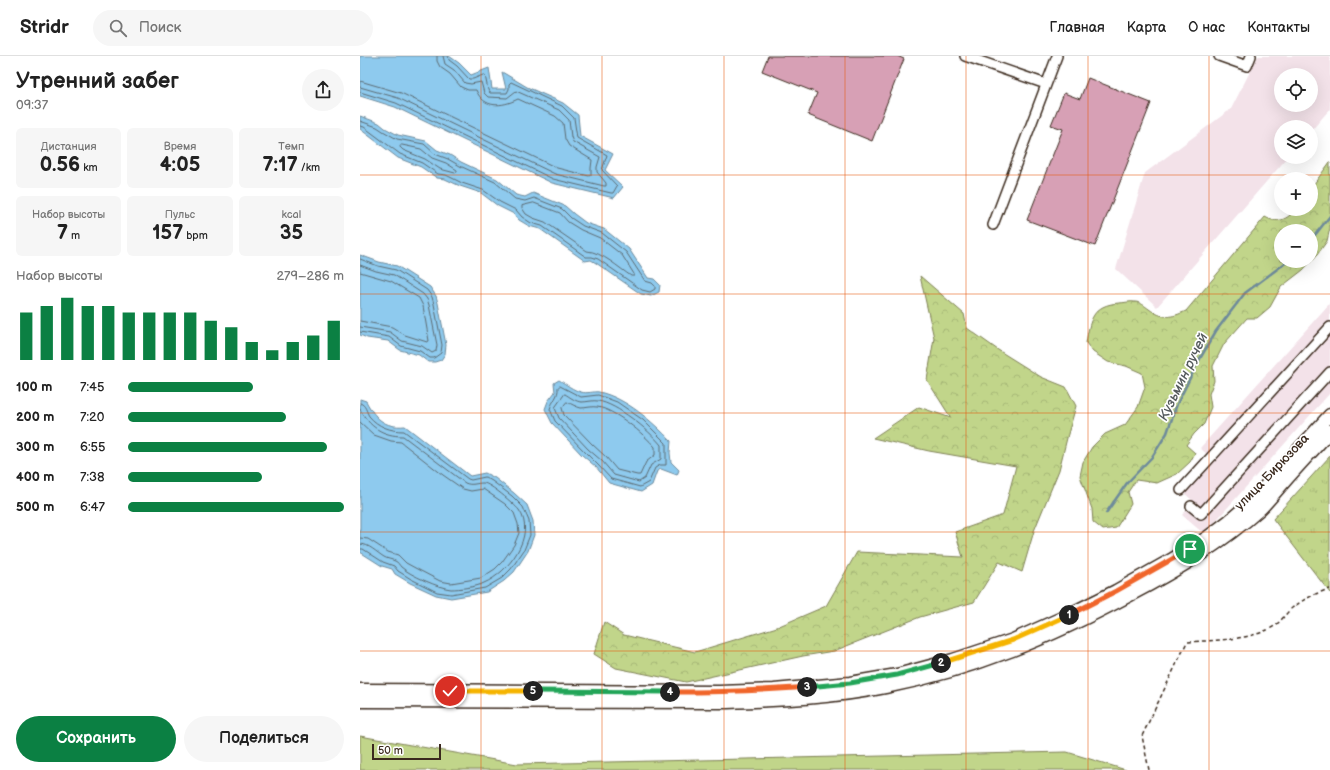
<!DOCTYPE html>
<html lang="ru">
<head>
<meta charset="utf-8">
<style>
  :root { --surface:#fff; --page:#f6f6f6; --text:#222; --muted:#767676; --line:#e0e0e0; --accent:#0b8043 }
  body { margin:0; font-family:"Balsamiq Sans",sans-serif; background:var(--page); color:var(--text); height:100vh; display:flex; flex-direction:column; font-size:15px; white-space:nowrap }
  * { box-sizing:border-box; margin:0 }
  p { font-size:13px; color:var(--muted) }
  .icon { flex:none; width:22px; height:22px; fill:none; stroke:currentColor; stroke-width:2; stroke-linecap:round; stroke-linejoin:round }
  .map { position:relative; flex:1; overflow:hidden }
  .drawer { display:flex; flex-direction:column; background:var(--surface); width:360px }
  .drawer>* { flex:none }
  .controls { position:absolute; left:914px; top:12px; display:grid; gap:8px }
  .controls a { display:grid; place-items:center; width:44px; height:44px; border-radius:50%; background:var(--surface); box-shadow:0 4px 16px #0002; font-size:20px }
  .scale { position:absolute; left:12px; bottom:10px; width:69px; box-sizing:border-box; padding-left:4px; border:2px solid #3b2a1e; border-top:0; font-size:11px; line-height:14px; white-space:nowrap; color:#3b2a1e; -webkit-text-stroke:3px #fff; paint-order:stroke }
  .pin { position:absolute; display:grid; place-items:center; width:34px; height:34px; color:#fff; margin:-17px; border:2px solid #fff; border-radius:50%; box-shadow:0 1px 4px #0007 }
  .km { position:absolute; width:20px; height:20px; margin:-10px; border-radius:50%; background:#222; color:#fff; font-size:11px; line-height:20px; text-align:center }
  .round { display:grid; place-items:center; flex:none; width:42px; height:42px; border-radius:21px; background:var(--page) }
  .summary { display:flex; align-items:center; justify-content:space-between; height:68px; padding:0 16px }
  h1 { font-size:22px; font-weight:600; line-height:30px }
  .metrics { display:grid; grid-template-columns:repeat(3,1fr); gap:6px; height:68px; padding:4px 16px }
  .metrics div { display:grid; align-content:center; border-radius:6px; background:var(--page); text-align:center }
  .metrics b { font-size:20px; font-weight:600 }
  .metrics small { font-size:11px; font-weight:400 }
  .metrics p { font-size:11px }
  .chart { height:112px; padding:8px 16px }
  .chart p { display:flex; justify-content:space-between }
  .chart svg { width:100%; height:72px; margin-top:4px; stroke:var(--accent); stroke-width:6 }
  .primary-button { display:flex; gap:8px; margin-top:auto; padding:8px 16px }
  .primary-button a { flex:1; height:46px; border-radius:24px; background:var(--accent); color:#fff; font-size:16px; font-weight:600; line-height:46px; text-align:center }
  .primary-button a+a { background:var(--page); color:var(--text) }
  ul { padding:0 16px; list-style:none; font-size:13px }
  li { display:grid; grid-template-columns:64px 48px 1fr; align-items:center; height:30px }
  li i { height:10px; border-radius:5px; background:var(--accent) }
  header { display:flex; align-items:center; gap:24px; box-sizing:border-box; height:56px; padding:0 20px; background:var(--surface); border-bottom:1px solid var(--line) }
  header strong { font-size:19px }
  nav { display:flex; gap:22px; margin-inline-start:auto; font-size:14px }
  .search { width:280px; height:36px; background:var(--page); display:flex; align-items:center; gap:10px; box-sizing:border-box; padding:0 14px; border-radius:22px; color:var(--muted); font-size:15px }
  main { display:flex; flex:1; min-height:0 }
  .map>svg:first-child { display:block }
  .built { fill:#f3e2e9; fill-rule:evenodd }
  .grass { fill:#c1d58a; stroke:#7e8054 }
  .forest { fill:url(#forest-crowns); stroke:#7e8054; fill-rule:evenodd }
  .park { fill:url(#park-tufts); stroke:#7e8054 }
  .water { fill:#8ecaee; stroke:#6d8a9b }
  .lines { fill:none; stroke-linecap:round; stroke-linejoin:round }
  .shore { stroke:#5c6a71; stroke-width:1 }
  .stream { stroke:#6d8a9b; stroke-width:2.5 }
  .building { fill:#d7a0b5; stroke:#3b2a1e }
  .minor-casing { stroke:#3b2a1e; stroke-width:12 }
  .major-casing { stroke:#3b2a1e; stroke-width:15 }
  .path { stroke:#3b2a1e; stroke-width:1.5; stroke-dasharray:4 3; stroke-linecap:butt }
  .minor { stroke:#fff; stroke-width:9 }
  .major { stroke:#fff; stroke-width:12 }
  .split-1-casing { stroke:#fff; stroke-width:8 }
  .split-2-casing { stroke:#fff; stroke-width:8 }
  .split-3-casing { stroke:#fff; stroke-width:8 }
  .split-4-casing { stroke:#fff; stroke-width:8 }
  .split-5-casing { stroke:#fff; stroke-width:8 }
  .split-6-casing { stroke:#fff; stroke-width:8 }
  .split-1 { stroke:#f0652b; stroke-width:5 }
  .split-2 { stroke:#f5b400; stroke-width:5 }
  .split-3 { stroke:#22a559; stroke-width:5 }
  .split-4 { stroke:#f0652b; stroke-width:5 }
  .split-5 { stroke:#22a559; stroke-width:5 }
  .split-6 { stroke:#f5b400; stroke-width:5 }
  .grid { fill:none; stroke:#e8590c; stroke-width:1; stroke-opacity:0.55 }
  .labels { text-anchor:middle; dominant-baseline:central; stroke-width:3.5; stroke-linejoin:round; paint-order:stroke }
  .street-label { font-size:13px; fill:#3b2a1e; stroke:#fff }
  .water-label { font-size:14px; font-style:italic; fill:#545a5c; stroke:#fff }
</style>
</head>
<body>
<header>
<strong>Stridr</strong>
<div class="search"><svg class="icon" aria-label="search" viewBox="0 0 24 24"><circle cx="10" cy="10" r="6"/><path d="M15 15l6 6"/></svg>Поиск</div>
<nav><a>Главная</a><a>Карта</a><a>О нас</a><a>Контакты</a></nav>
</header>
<main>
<section class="drawer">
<div class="summary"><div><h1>Утренний забег</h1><p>09:37</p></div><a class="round"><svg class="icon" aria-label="share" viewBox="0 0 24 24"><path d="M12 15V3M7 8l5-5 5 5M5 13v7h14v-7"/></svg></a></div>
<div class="metrics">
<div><p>Дистанция</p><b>0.56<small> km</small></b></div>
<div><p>Время</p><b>4:05</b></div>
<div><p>Темп</p><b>7:17<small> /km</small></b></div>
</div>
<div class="metrics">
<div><p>Набор высоты</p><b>7<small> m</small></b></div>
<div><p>Пульс</p><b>157<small> bpm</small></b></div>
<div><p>kcal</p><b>35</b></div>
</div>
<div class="chart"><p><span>Набор высоты</span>279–286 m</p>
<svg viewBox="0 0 160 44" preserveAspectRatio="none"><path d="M5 44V15M15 44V11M25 44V6M35 44V11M45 44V11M55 44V15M65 44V15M75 44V15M85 44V15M95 44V20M105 44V24M115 44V33M125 44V38M135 44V33M145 44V29M155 44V20"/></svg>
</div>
<ul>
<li><b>100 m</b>7:45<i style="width:58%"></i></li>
<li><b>200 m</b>7:20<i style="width:73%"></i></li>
<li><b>300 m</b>6:55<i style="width:92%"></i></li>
<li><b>400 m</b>7:38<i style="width:62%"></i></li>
<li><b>500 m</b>6:47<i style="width:100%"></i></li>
</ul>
<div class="primary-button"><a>Сохранить</a><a>Поделиться</a></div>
</section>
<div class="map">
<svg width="970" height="714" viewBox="0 0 970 714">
  <defs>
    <pattern id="forest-crowns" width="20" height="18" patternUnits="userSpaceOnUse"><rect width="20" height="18" fill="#c1d58a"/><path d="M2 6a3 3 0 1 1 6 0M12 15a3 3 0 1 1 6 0" fill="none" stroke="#a7b777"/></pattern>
    <pattern id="park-tufts" width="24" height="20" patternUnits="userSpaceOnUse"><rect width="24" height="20" fill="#c1d58a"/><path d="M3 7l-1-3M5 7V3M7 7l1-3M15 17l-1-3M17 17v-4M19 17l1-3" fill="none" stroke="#a7b777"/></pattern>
  </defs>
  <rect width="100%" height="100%" fill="#fff"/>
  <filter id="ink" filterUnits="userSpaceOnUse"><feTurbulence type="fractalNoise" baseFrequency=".025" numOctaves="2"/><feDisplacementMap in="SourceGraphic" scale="8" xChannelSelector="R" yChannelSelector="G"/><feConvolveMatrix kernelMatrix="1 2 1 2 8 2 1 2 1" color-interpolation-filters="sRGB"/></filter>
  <g filter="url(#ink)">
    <path class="built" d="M898,0h72v53l-19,22v-4h-30v30h7l-131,150 -41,-38 29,-96 86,-64zM921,19h30v30h-30z
      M970,247v90l-126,141 -22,-19 12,-13 -13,-12 29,-33 -10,-9z"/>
    <path class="grass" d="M0,680l157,28 550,-12 59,18h-766z"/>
    <path class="forest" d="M970,106v66l-3,13 -10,14 -14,15 -22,17 -11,20 -13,11h-10l-23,26 -11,22 1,15 -5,13 2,13 -7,17 -10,10 -8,11 9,8 -5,9 -13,12 -20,9 -21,-3 -8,12 3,12 -15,24 -13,2 -10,-8 -1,-13 -12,-33 3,-14 9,-15 13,-13 20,-9 13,-18 7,-20 -3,-14 -16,-7 -18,-4 -15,-10 -7,-9c4,-23 6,-38 33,-40 5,0 11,-2 16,-1 5,0 10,4 14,7 14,10 22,9 37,2l79,-94c12,7 22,3 31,-8h15v-21zM921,175h30v30h-30z
      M560,220l44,38 3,14 31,22 43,27 25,10 10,19 -8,28 -9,36 -25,61 -12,41 -23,-10 -25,40 -54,15 -86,34 -31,5 -117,26 -70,-14 -22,-14 10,-32 20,13 71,17 82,-25 49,-21 31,-54 106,5 -8,-25 48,-17 13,-49 -87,-15 -56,-13 46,-31 32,11 -24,-38 7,-42z"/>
    <path class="park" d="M970,400v137l-57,-74z"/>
    <path class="water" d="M0,0h89l10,7 12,12 18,-7 3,21h14l-4,-17 25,15 36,16 15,12 2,21 33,18 -8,16 18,17 -9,11 -62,-15 -157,-76 -35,-11z
      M0,60l19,7 6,5 13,7 28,6 11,9 13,5 11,7 36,17 19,16 9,2 8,-4 32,13 9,8 12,9 18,6 25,20 19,29 6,1 6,6 -1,7 -8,4 -10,-2 -45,-31 -5,-3 -6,1 -45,-32 -11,-3 -10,-6 -5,-6 -16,-8 -17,-13 -21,-7 -15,-7 -8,-1 -16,-11 -23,-9 -38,-29z
      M0,199l19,7 18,4 33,21 6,9 2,7 8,42 -1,9 -4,6 -6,2h-7l-9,-7 -19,-5 -12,-9 -21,-3 -7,-3z
      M199,324c7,4 14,10 22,12 6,2 13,-1 18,0 27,6 54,30 72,49l-1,12 1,9 8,8 -2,5 -16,-6 -4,2 -5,14 -11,7 -32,-9 -13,-16 -14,-12 -30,-32 -7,-14 3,-8 7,-9 -1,-9z
      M0,343l6,2c9,17 18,27 39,25l65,50 15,-3 10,5 19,15 13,12 6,16 1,14 -6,16 -14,21 -10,9 -17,11 -36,6 -15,-3 -26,-12 -15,-9 -3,-5 -10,-3 -22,-14z"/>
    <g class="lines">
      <path class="shore" d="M0,25l41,12 156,75 32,8 2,-1v-7l1,-8 -23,-14 -4,-7 -2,-16 -8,-7 -37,-17c-16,8 -34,10 -42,-9h-8l-7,-3 -11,-13 -10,-7 -3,-6v-5
        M0,31l38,11 157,76 49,12h2v-3l-9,-11v-5l3,-10 -27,-15 -2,-5 -2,-17 -10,-10 -43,-19 -9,7 -19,-1 -4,-4 -3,-11 -10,2 -6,-1 -11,-13 -9,-6 -2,-8
        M0,36l36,11 157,76 58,14h2l4,-7 -15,-16 5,-15 -30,-17 -3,-20 -12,-12 -51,-24 -2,2v5l-2,4h-17l-2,-3 -3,-15h-2l-10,4h-4l-12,-13 -8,-6 -1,-4
        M0,65l17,6 6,4 14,8 27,5 11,10 13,5 12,7 35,16 20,17 10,2 9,-3 28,11 9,9 12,8 19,7 24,19 19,29 7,2 3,3v3l-5,3 -8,-2 -44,-31 -6,-2h-6l-44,-31 -11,-3 -9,-6 -6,-7 -16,-8 -17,-12 -21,-7 -16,-8 -8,-1 -16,-11 -22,-9 -36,-27 -4,-1
        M42,89l19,4 11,9 14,5 11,7v2l-2,1 -15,-4 -15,-10 -22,-9 -3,-3z
        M174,147l26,10 8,9 13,8 19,8 22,17 12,19v2h-3c-12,-8 -29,-24 -44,-25l-42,-29 -12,-4 -7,-4 -4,-6v-2z
        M0,203l18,7 18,4 31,20 5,7 2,7 8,41 -1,8 -7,5h-4l-10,-7 -19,-5 -12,-9 -29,-5
        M0,209l16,6 18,4 29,19 4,5 2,6 8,40 -1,6 -4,2 -10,-7 -20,-5 -12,-9 -30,-5
        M0,216l31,9 28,17 4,8 6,35 -2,1 -22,-7 -13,-8 -32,-6
        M200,330l21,11 17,-2 19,7 26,18 23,23v22h-6l-5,3 -6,14 -9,5 -29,-8 -13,-14 -13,-13 -30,-31 -5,-12c2,-8 9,-13 8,-21z
        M205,338c5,3 11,8 17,8 5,0 11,-2 16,-1 19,3 51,29 63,44v14l-10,6 -6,13 -6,4 -25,-7 -12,-14 -14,-12 -29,-31 -4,-10z
        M207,346c5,2 9,5 14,6 5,0 11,-2 16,-1 17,2 47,27 58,40v8l-9,7 -6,13h-3l-20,-5 -11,-13 -14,-13 -28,-29 -2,-7z
        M0,347c6,2 6,8 9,13 9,11 22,15 35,15l64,48 3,1 14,-3 7,4 20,15 11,11 6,14 1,14 -6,15 -13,19 -9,9 -17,10 -34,6 -14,-2 -26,-13 -13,-8 -4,-5 -11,-4 -20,-13h-3
        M0,353c9,18 23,27 43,27l62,47c7,3 11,0 18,0 7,0 31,21 36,27 18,25 -11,63 -35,73 -7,4 -25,6 -33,6 -12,-1 -41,-14 -50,-22 -2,-2 -3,-5 -6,-6 -4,-2 -8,-2 -11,-4 -8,-5 -15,-13 -24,-13
        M0,366l14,13 17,6 10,1 42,33 20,14 8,2 12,-2 3,2 19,13 9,9 4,11 1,9 -5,12 -12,17 -7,7 -14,9 -30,5 -11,-2 -23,-12 -11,-6 -8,-8 -10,-3 -20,-13 -8,-1"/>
      <path class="stream" d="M951,184l19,-24
        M746,457l21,-30 25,-26 15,-24 10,-29 21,-42 18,-31 29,-38 43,-32"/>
    </g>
    <path class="building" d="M408,0h129l7,3 -32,82 -64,-26 9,-22 -55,-22z
      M728,22l63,25 -56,143 -68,-26 36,-91 -12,-4 13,-32 16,6z"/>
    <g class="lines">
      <g class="minor-casing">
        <path id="minor" d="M605,0l81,28
          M859,0l28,10 4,-10
          M633,169l64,-169
          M821,434l149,-163
          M831,450l10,8 129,-142"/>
      </g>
      <g class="major-casing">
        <path id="major" d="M0,634l359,2 55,-2 76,-7 47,-8 56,-15 60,-20 49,-22 54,-27 55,-31 37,-23 21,-16 22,-19 79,-87
          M0,645l366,1c53,-2 108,-4 160,-15 89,-18 164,-49 244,-92 47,-25 91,-51 131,-87 8,-8 15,-17 23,-26 15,-17 31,-34 46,-51"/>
      </g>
      <path class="path" d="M789,714l-7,-34 45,-94c25,-2 69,-1 90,-18 5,-4 9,-11 15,-16 10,-8 26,-16 38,-19"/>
      <use href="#minor" class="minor"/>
      <use href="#major" class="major"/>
    </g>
  </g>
  <g class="lines" filter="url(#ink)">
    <g class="split-1-casing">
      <path id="split-1" d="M709,559l47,-24 74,-42"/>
    </g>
    <g class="split-2-casing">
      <path id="split-2" d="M581,607l72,-23 56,-25"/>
    </g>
    <g class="split-3-casing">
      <path id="split-3" d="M447,631l43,-4 47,-8 44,-12"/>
    </g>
    <g class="split-4-casing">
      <path id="split-4" d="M310,636c46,0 91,-1 137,-5"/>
    </g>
    <g class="split-5-casing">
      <path id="split-5" d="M173,635l137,1"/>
    </g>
    <g class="split-6-casing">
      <path id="split-6" d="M90,635h83"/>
    </g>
    <use href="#split-1" class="split-1"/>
    <use href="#split-2" class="split-2"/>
    <use href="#split-3" class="split-3"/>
    <use href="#split-4" class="split-4"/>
    <use href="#split-5" class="split-5"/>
    <use href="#split-6" class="split-6"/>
  </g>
  <path class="grid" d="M121,0v714M242,0v714M364,0v714M485,0v714M606,0v714M728,0v714M849,0v714M0,119h970M0,238h970M0,357h970M0,476h970M0,595h970"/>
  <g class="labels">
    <g class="street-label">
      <text transform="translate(912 416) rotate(-46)">улица Бирюзова</text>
    </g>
    <g class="water-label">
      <text transform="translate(823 321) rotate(-64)">Кузьмин ручей</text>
    </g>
  </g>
</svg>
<div class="controls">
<a><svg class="icon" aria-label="locate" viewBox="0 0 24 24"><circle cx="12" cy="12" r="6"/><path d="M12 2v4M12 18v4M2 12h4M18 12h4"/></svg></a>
<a><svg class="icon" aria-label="layers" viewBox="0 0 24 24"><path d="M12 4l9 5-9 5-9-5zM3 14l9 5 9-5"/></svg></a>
<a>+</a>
<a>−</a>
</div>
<div class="scale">50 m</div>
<div class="pin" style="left:830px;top:493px;background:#1e9e55"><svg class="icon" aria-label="arrive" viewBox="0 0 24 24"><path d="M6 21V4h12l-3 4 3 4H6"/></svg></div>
<div class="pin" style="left:90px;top:635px;background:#d93025"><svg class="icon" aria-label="check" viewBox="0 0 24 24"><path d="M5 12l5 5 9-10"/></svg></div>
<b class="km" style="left:709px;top:559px">1</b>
<b class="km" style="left:581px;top:607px">2</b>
<b class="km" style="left:447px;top:631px">3</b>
<b class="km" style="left:310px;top:636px">4</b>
<b class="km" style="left:173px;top:635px">5</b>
</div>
</main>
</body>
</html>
